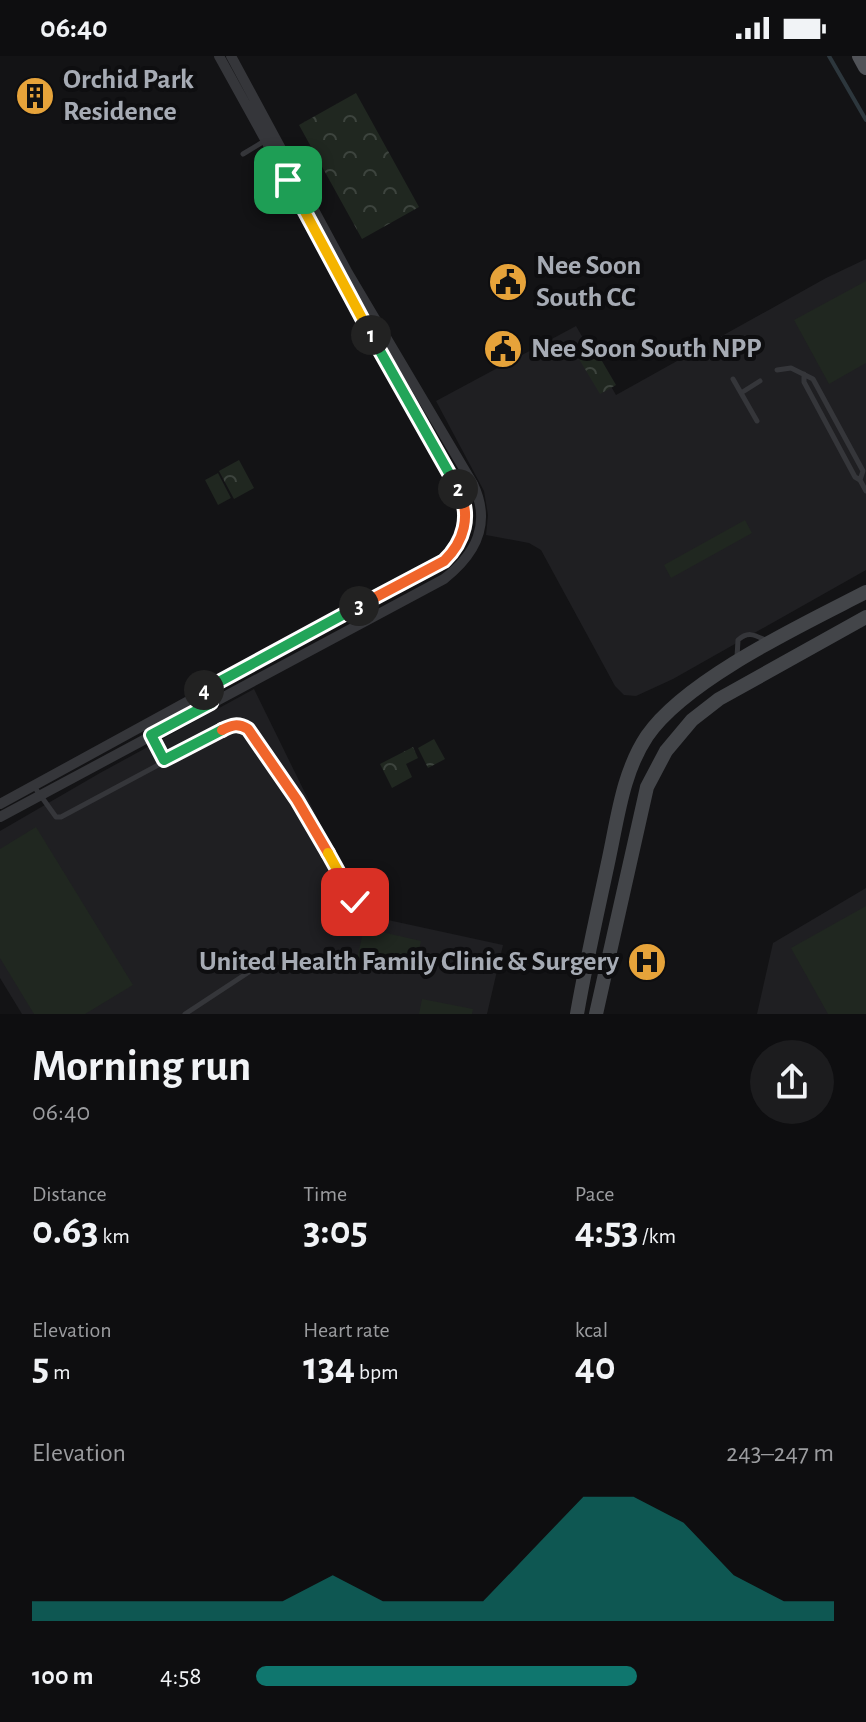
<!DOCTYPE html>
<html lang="en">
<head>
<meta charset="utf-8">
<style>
  :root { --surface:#0e0e10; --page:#1c1c1e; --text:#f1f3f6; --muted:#9b9c9f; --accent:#0f766e }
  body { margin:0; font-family:"Alegreya Sans",sans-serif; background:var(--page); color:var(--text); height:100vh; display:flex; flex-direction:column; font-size:30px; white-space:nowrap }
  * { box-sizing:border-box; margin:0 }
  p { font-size:26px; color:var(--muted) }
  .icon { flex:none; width:44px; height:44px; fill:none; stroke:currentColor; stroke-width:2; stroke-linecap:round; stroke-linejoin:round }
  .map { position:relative; height:958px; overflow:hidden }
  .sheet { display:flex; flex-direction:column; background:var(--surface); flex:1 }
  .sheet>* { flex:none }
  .pin { position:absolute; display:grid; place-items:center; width:68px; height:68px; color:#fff; margin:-34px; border-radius:16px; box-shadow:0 4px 12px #0006 }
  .km { position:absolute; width:40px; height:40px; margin:-20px; border-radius:50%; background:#222; color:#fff; font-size:22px; line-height:40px; text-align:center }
  .round { display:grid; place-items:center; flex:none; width:84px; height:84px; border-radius:42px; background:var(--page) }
  .summary { display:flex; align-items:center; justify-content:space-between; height:136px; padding:0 32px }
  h1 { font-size:44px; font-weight:600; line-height:60px }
  .stats { display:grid; grid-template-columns:repeat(3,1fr); gap:12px; height:136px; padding:8px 32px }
  .stats div { display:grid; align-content:center }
  .stats b { font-size:40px; font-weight:600 }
  .stats small { font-size:22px; font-weight:400 }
  .stats p { font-size:22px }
  .chart { height:224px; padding:16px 32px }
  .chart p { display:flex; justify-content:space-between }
  .chart svg { width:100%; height:144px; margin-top:8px; fill:var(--accent); opacity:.7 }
  ul { padding:0 32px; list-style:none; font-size:26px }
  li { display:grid; grid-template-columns:128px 96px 1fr; align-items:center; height:60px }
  li i { height:20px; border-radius:10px; background:var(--accent) }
  .status { display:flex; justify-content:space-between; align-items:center; height:56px; padding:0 40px; background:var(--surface); direction:ltr }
  .status svg { height:22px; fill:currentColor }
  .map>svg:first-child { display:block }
  .built { fill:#1f1f22 }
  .grass { fill:#202720 }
  .forest { fill:url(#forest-crowns) }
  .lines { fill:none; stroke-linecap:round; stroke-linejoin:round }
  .stream { stroke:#2d373d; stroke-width:4 }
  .lane { stroke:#35363a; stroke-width:5 }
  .street { stroke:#35363a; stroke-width:10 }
  .secondary { stroke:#434549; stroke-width:14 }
  .primary { stroke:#515358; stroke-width:16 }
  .split-1-casing { stroke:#fff; stroke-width:16 }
  .split-2-casing { stroke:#fff; stroke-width:16 }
  .split-3-casing { stroke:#fff; stroke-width:16 }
  .split-4-casing { stroke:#fff; stroke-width:16 }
  .split-5-casing { stroke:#fff; stroke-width:16 }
  .split-6-casing { stroke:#fff; stroke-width:16 }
  .split-7-casing { stroke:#fff; stroke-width:16 }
  .split-1 { stroke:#f5b400; stroke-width:10 }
  .split-2 { stroke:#22a559; stroke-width:10 }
  .split-3 { stroke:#f0652b; stroke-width:10 }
  .split-4 { stroke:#22a559; stroke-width:10 }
  .split-5 { stroke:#22a559; stroke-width:10 }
  .split-6 { stroke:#f0652b; stroke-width:10 }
  .split-7 { stroke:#f5b400; stroke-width:10 }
  .labels { text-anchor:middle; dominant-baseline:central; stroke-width:8; stroke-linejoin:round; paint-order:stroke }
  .poi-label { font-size:28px; font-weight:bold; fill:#a6abb4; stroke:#0e0e10; text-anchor:start }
</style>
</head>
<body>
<div class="status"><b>06:40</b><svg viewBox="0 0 49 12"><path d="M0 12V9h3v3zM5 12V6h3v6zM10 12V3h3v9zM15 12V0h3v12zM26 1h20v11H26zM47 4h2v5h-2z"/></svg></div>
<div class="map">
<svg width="866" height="958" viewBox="0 0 866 958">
  <defs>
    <pattern id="forest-crowns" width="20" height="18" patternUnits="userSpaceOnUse" patternTransform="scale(2)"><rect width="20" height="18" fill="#202720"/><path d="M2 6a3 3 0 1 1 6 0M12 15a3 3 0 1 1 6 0" fill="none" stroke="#3d443e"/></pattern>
  </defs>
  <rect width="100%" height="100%" fill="#131315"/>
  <path class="built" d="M866,203v311l-193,109 -37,17 -12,-1 -9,-9 -74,-136 -12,-7 -43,-8 2,-20 -4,-24 -48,-90 140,-75 40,69 210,-117z
    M254,633l111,226 138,30 -16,69h-465l-22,-36v-147l100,-58z
    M866,832v126h-109l16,-71z"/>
  <path class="grass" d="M866,225v82l-37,21 -35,-64z
    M218,417l13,25 -13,7 -13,-25z
    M745,464l7,13 -81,45 -7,-13z
    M36,771l97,158 -48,29h-51l-34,-56v-109z
    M866,850v108h-38l-37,-66z
    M364,872l57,13 -7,31 -57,-13z
    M422,943l51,10 -1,5h-53z"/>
  <path class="forest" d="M356,37l63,114 -57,32 -63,-114z
    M592,288l24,41 -16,9 -24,-40z
    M239,404l15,28 -20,11 -15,-28z
    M434,683l11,20 -17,9 -10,-20z
    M413,691l5,11 -12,6 6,13 -20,11 -12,-24z"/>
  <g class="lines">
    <path class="stream" d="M829,0l37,64"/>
    <path class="lane" d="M243,98l23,-14
      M777,314l14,-2 22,11 50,92 -3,9
      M804,318v8l51,95 5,3 6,11
      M733,323l24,42
      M741,337l19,-12
      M737,601l1,-17c11,-10 18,-4 29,1
      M151,680l13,24
      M33,729l23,32h5l172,-92h8l7,4 49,71 58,102
      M185,958l70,-46"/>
    <path class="street" d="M0,748l444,-243c20,-18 23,-37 19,-63l-244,-442
      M0,761l444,-238c32,-25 48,-55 29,-95l-125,-211 -117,-217"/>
    <path class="secondary" d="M577,958c9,-52 21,-104 32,-156 9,-42 14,-86 38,-122 39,-57 157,-112 219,-144
      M596,958l51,-227 19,-36 26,-31 27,-21 147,-82"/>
    <path class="primary" d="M860,0l6,11"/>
  </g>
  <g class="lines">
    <g class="split-1-casing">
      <path id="split-1" d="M288,124l83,155"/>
    </g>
    <g class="split-2-casing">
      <path id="split-2" d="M371,279l87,154"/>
    </g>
    <g class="split-3-casing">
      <path id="split-3" d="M359,550l85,-45c20,-19 28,-46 14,-72"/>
    </g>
    <g class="split-4-casing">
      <path id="split-4" d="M204,634l155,-84"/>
    </g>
    <g class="split-5-casing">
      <path id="split-5" d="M204,634l7,13 -60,32 13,25 58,-30"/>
    </g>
    <g class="split-6-casing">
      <path id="split-6" d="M222,674c10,-5 16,-7 26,-1l49,71 31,53"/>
    </g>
    <g class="split-7-casing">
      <path id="split-7" d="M328,797l27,49"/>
    </g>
    <use href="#split-1" class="split-1"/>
    <use href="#split-2" class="split-2"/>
    <use href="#split-3" class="split-3"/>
    <use href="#split-4" class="split-4"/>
    <use href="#split-5" class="split-5"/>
    <use href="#split-6" class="split-6"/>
    <use href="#split-7" class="split-7"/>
  </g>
  <defs>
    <g id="building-disc" transform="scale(2)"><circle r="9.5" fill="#e6a33a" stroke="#0e0e10"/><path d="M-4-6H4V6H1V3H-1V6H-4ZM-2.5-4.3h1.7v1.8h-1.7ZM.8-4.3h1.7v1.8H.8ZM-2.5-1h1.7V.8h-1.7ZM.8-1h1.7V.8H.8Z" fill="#111"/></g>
    <g id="civic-disc" transform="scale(2)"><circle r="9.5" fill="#e6a33a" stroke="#0e0e10"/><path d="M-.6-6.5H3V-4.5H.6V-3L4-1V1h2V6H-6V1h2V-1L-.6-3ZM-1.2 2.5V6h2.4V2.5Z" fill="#111"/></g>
    <g id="hospital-disc" transform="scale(2)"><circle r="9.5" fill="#e6a33a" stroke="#0e0e10"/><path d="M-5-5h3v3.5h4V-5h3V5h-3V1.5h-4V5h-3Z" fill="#111"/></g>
  </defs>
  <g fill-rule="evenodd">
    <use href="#building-disc" x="35" y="40"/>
    <use href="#civic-disc" x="508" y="226"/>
    <use href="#civic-disc" x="503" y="293"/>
    <use href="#hospital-disc" x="647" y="906"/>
  </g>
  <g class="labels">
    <g class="poi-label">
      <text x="63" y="24">Orchid Park<tspan x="63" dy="32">Residence</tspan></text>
      <text x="536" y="210">Nee Soon<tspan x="536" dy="32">South CC</tspan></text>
      <text x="531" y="293">Nee Soon South NPP</text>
      <text x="619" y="906" text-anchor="end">United Health Family Clinic &amp; Surgery</text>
    </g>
  </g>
</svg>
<div class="pin" style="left:288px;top:124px;background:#1e9e55"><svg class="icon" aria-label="arrive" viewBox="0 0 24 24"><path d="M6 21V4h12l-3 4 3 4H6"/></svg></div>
<div class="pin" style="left:355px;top:846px;background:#d93025"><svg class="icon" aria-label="check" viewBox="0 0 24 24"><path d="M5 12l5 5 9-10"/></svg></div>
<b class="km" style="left:371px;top:279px">1</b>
<b class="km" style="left:458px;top:433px">2</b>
<b class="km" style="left:359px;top:550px">3</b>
<b class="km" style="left:204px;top:634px">4</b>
</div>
<section class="sheet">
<div class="summary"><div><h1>Morning run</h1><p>06:40</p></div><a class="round"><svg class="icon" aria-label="share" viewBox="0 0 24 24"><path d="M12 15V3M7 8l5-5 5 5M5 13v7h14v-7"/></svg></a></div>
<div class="stats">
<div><p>Distance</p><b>0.63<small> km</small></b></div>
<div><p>Time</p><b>3:05</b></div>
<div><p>Pace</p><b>4:53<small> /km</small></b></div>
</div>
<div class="stats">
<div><p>Elevation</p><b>5<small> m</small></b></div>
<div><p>Heart rate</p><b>134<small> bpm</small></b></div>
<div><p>kcal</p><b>40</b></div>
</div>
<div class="chart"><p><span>Elevation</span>243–247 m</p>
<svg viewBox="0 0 160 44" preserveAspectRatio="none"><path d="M0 44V38L10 38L20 38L30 38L40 38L50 38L60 30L70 38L80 38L90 38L100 22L110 6L120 6L130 14L140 30L150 38L160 38V44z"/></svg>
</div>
<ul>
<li><b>100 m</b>4:58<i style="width:66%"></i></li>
</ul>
</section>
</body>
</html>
